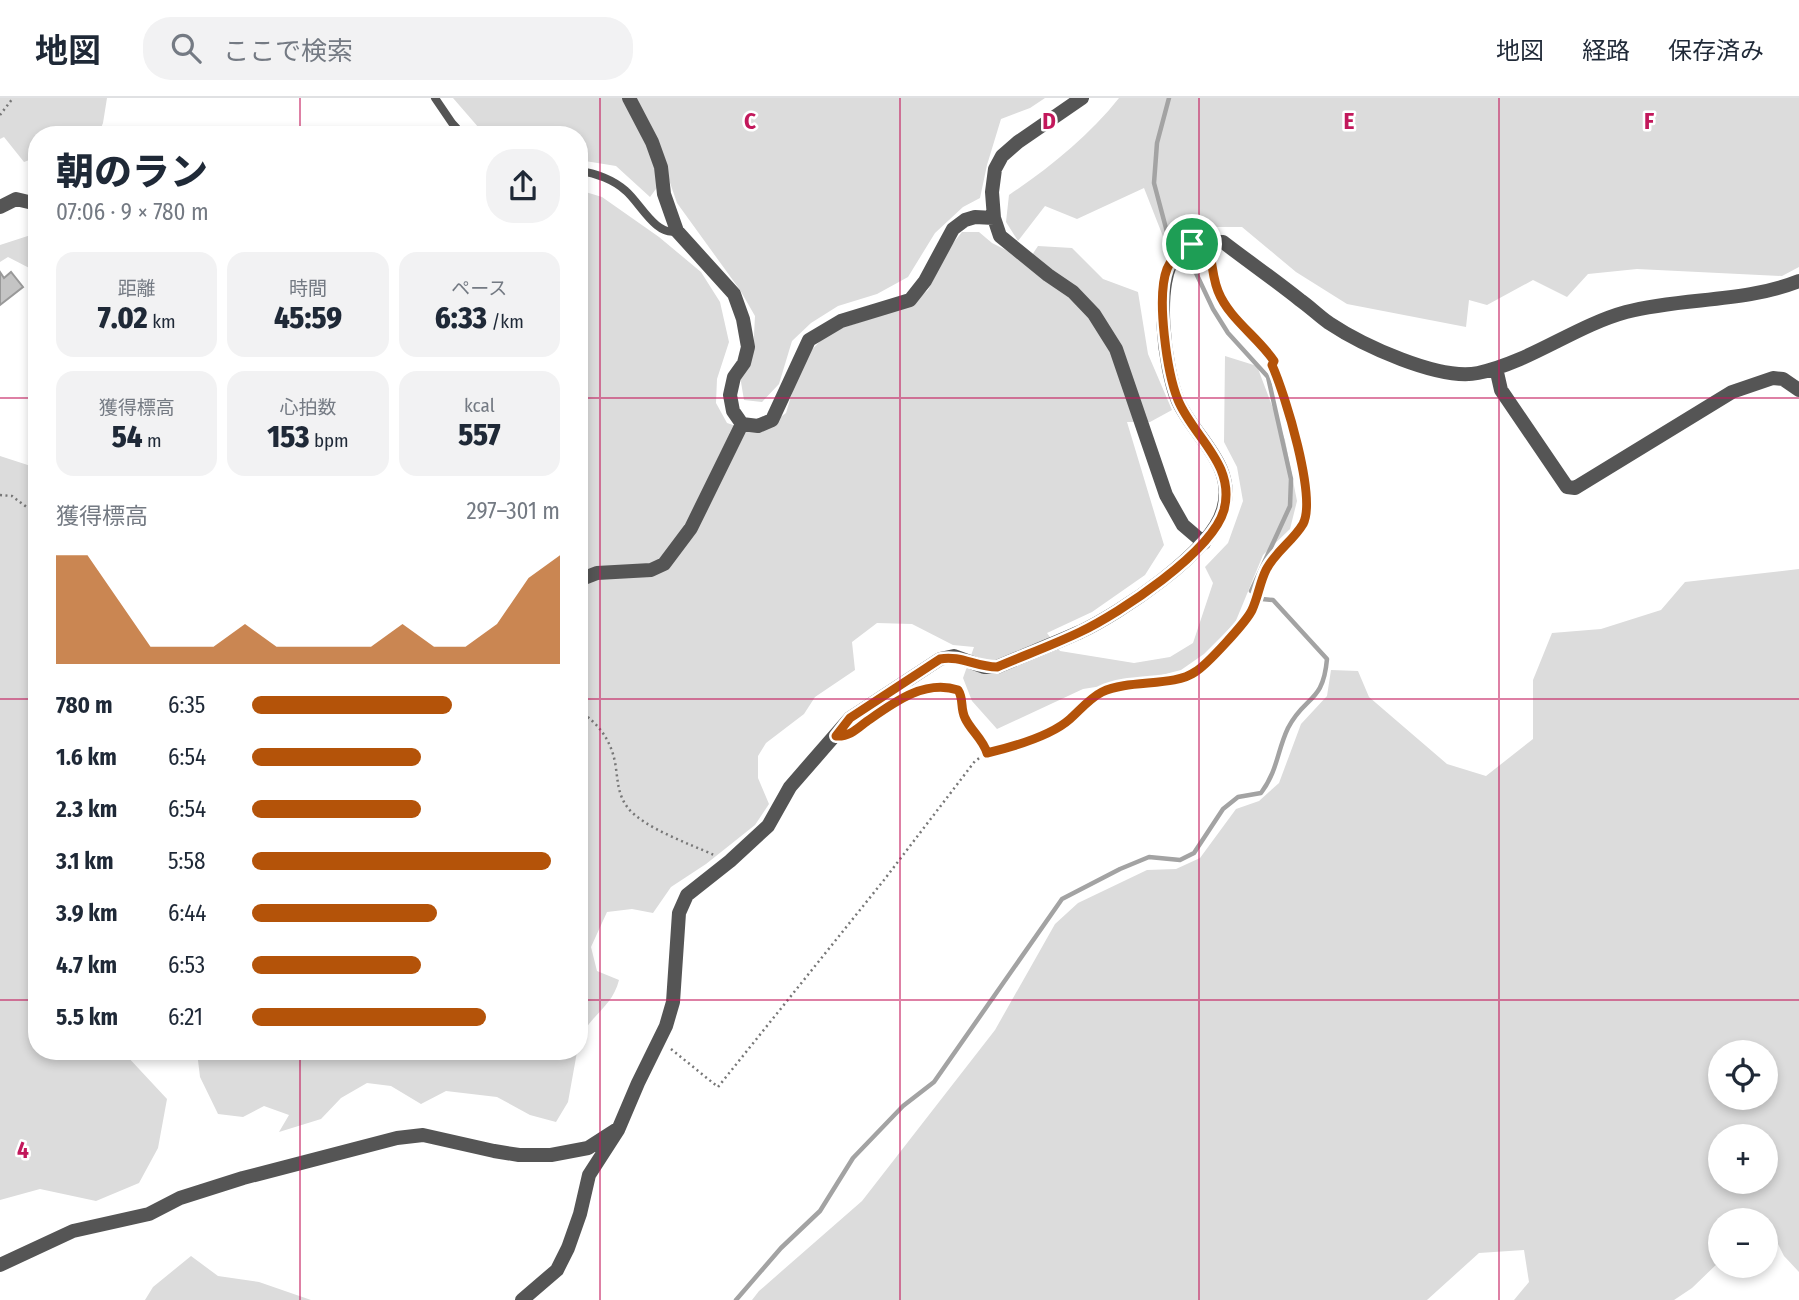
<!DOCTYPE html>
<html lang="ja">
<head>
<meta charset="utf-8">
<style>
  :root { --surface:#fff; --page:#f2f2f3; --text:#1f2937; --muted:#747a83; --line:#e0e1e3; --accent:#b45309 }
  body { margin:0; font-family:"Fira Sans Condensed","Noto Sans JP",sans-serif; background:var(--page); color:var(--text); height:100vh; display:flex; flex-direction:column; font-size:26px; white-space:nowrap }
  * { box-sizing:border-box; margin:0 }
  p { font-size:23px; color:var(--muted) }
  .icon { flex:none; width:38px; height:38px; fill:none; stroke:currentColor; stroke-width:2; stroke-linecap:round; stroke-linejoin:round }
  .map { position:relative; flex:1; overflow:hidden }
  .details { position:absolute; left:28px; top:28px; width:560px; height:934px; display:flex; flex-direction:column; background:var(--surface); border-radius:28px; box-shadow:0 4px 10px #0003 }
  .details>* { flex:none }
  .buttons { position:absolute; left:1708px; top:942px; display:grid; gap:14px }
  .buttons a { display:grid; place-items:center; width:70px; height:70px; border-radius:50%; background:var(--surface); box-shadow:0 4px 10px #0003; font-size:35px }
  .pin { position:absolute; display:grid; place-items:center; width:60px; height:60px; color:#fff; margin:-30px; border:4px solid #fff; border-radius:50%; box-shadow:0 2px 7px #0007 }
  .round { display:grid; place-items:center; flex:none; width:74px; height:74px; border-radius:28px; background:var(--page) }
  .overview { display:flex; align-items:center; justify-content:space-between; height:119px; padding:0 28px }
  h1 { font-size:38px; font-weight:800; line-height:52px }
  .figures { display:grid; grid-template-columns:repeat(3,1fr); gap:10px; height:119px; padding:7px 28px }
  .figures div { display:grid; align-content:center; border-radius:18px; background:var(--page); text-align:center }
  .figures b { font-size:30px; font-weight:800 }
  .figures small { font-size:19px; font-weight:400 }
  .figures p { font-size:19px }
  .chart { height:196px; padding:14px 28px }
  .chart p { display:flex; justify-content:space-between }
  .chart svg { width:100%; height:126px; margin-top:7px; fill:var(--accent); opacity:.7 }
  ul { padding:0 28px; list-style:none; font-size:23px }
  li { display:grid; grid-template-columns:112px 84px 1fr; align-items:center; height:52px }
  li i { height:18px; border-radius:9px; background:var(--accent) }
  header { display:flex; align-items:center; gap:42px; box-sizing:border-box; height:98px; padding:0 35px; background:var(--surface); border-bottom:2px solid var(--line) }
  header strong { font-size:33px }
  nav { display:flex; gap:38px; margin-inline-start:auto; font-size:24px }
  .search { width:490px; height:63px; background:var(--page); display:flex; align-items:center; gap:18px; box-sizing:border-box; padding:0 24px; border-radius:28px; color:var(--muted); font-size:26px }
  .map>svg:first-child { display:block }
  .green { fill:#dcdcdc; fill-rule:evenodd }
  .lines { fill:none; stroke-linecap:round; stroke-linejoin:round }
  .stream { stroke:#a3a3a3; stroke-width:4.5 }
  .building { fill:#c4c4c4; stroke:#999; stroke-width:2 }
  .path { stroke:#777; stroke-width:2.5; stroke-dasharray:2 3.5; stroke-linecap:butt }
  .service { stroke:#555; stroke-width:8 }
  .minor { stroke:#555; stroke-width:14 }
  .route-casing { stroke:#fff; stroke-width:14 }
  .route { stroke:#b45309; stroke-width:9 }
  .grid { fill:none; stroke:#c2185b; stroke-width:2; stroke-opacity:0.55 }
  .grid-label { font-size:23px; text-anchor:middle; font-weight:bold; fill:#c2185b; stroke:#fff; stroke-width:5; stroke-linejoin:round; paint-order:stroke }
</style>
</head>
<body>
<header>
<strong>地図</strong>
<div class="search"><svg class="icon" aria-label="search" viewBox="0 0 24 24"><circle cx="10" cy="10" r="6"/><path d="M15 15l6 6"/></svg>ここで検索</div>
<nav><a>地図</a><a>経路</a><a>保存済み</a></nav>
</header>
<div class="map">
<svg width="1799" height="1202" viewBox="0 0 1799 1202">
  <rect width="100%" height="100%" fill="#fff"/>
  <path class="green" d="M0,0h107l-4,25 -5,12h-61v22l-13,5 -20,-25 -4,2z
    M453,0h592l-15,10 -29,11 -14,46 -7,33 -17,9 -28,26 -27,44 -31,17 -39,12 -27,17 -19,18 -13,43 -17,18 -18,-2 -4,-24 13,-22 2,-38 -15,-26 -63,-87 -10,-29 -17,23 -34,-31 -37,-6v-25h-83l-17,-7z
    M1119,0h680v169l-17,9 -145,-7 -49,5 -21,23 -34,-17 -46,25 -18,-5 -3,27 -119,-23 -51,-32 -54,-45h-39l-39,12 -20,-51 -67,31 -32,-13 -27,35 -12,-19 3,-27c40,-27 80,-59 110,-97z
    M579,92l23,7 57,40 42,35 19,30 9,40 -12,37 -1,24 11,20 21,7 18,-2 20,-15 16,-53 22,-23 18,-9 68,-22 18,-16 22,-43 12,-15h17l13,11 36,18 10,-15 34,2 31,31 35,13 10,62 24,56 -22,12h-23l37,123 -19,30 -53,37 -45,21 13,18 74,12 36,-6 23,-14 20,-60 -8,-16 23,-24 15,-42 -6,-34 -13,-25 1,-86 32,10 28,74 12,61 -7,28 -27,26 -28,68 -31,31 -23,16 -35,9 -63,10 -86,40 -25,-28 -9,-23 11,-31 -21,-2 -41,-21 -35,-1 -25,19 3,28 -40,27 -11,17 -38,29 -8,13v22l11,26 -14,21 -49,39 -35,23 -18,26 -21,-4 -25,3 -16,35 6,24 22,9c-7,29 -32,36 -40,63z
    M37,135v39l-29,-15 -8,5v-17z
    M0,358l37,12v584h82l7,3 41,44 -9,49 -19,35 -43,18 -56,-12 -40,11z
    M1799,471v703l-15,-16 -18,-36 -5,-5 -4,5h-37v41l-28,27 -18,12h-160l15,-18 -5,-32 -45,3 -52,47h-675l7,-9 103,-90 133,-171 60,-106 23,-21 69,-33 29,-1 24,-11 36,-49 23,-8 20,-18 22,-59 26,-28 4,-26 27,1 11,26 78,67 39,12 47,-37v-59l19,-47 49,-4 60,-19 24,-28zM1720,954h46v45h-46zM1720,1038h46v45h-46z
    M197,954h380l-9,50 -12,20 -26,-7 -33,-18 -51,-6 -25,13 -30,-18 -24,-3 -26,15 -20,21 -42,13 10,-17 -25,-9 -21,11 -25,-3 -18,-37z
    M191,1158l27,20 41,6 52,18h-166l8,-13z"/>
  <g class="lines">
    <path class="stream" d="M736,1202l45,-52 39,-37 33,-53 50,-52 31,-24 128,-183 58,-30 29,-12 31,3 14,-7 29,-44 15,-12 23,-4c17,-23 16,-42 27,-65 17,-33 35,-24 39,-69l-54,-59 -11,-1 -11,-8 39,-85 1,-27 -23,-102 -40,-44 -15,-24 -17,-36 -10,-9 -19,-32 -13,-49 3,-40 12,-45"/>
  </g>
  <path class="building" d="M0,174l4,6 7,-6 12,15 -23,18z"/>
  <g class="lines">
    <path class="path" d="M0,17l13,-17
      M0,397l12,1 25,19
      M921,592c14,-4 33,-8 42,6 -4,28 18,34 24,57
      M579,612c19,14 31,28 36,52 3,17 2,32 13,46 16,20 62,36 86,47
      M671,951l47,38 166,-207 91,-119 12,-8 42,-12 40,-21 10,-11 23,-17 51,-11 27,-2 15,-6 51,-51 20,-53 36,-44 5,-12v-18l-5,-30 -30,-100 2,-4c-16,-24 -44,-41 -55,-68 -5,-12 -6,-25 -8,-38"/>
    <path class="service" d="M435,0l17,25 11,12
      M579,73c17,2 35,9 47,20 14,12 30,46 51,40"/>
    <path class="minor" d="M629,0l23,44 9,25 3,27 13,37 57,63 9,25 5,28 -4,16 -10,14 -4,18 3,16 9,13 16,2 14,-6 37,-80 32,-19 69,-21 15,-19 28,-52 12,-9 10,-3 19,1
      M1082,0l-64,44 -16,14 -7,13 -3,23 2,26 6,18 48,39 25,17 21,22 22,35 50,146 17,30 21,18
      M0,109l16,-8 21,5
      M1496,270l5,22 66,97 8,1 157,-96 41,-14 10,1 16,11
      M579,482l18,-7 54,-3 13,-6 27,-36 51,-104
      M0,1167l73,-34 76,-17 31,-16 63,-20 154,-40 26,-3 71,16 25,4h32l37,-7 28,-18
      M522,1202l35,-30 11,-22 12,-34 9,-39 29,-45 20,-47 28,-57 7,-24 6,-89 8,-18 43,-34 38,-35 22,-39 60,-69 90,-59 14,-3 30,11h13c28,-12 56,-23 83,-35 40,-19 131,-79 143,-122 14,-45 -29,-73 -45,-109 -13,-30 -26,-124 0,-148 13,-12 29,-12 45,-11 26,20 52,38 77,58 10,7 19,16 29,23 33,22 110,58 149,50 52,-11 97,-47 148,-61 57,-15 118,-9 173,-31"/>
  </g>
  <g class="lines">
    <g class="route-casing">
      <path id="route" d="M1209,143c2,17 3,35 9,50 11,28 40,46 56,70l-2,4c13,29 45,133 31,159 -10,17 -28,28 -37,46 -6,12 -8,27 -14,40 -5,11 -45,55 -57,62 -21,15 -66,7 -93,20 -12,6 -22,18 -32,27 -19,17 -58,28 -83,34 -4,-14 -16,-22 -22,-35 -5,-10 -1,-19 -7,-28 -34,-11 -65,13 -92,32 -9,7 -17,15 -30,14l14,-18 90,-59c20,-4 36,8 57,8 28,-12 56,-22 83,-35 40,-19 132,-80 144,-122 12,-46 -31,-73 -46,-110 -11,-27 -22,-103 -11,-131 7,-18 23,-25 42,-28z"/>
    </g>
    <use href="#route" class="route"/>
  </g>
  <path class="grid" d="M300,0v37M600,0v1202M900,0v1202M1199,0v1202M1499,0v1202M0,300h37M579,300h1220M0,601h37M579,601h1220M0,902h37M579,902h1220M300,954v248"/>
  <g class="grid-label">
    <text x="750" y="31">C</text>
    <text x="1049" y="31">D</text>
    <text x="1349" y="31">E</text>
    <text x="1649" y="31">F</text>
    <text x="23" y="1060">4</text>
  </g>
</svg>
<div class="buttons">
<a><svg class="icon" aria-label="locate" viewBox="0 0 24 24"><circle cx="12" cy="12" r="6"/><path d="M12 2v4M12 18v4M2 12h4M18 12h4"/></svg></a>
<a>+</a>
<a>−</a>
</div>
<div class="pin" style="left:1192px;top:146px;background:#1e9e55"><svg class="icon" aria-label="arrive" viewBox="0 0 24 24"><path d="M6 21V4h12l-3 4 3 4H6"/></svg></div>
<section class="details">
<div class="overview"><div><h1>朝のラン</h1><p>07:06 · 9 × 780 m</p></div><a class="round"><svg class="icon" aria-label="share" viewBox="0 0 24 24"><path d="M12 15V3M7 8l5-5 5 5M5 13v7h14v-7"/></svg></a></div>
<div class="figures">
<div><p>距離</p><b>7.02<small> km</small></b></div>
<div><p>時間</p><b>45:59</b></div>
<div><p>ペース</p><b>6:33<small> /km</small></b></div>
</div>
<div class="figures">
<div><p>獲得標高</p><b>54<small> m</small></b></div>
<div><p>心拍数</p><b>153<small> bpm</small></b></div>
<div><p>kcal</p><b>557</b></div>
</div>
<div class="chart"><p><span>獲得標高</span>297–301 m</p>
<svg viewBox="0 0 160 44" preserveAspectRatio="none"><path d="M0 44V6L10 6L20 22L30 38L40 38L50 38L60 30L70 38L80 38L90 38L100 38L110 30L120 38L130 38L140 30L150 14L160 6V44z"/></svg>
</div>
<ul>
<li><b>780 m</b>6:35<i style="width:65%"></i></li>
<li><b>1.6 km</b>6:54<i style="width:55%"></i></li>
<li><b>2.3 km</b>6:54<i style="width:55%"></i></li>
<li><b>3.1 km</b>5:58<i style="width:97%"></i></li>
<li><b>3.9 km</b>6:44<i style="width:60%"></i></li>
<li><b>4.7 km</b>6:53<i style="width:55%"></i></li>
<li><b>5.5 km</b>6:21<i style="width:76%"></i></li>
</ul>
</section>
</div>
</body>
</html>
